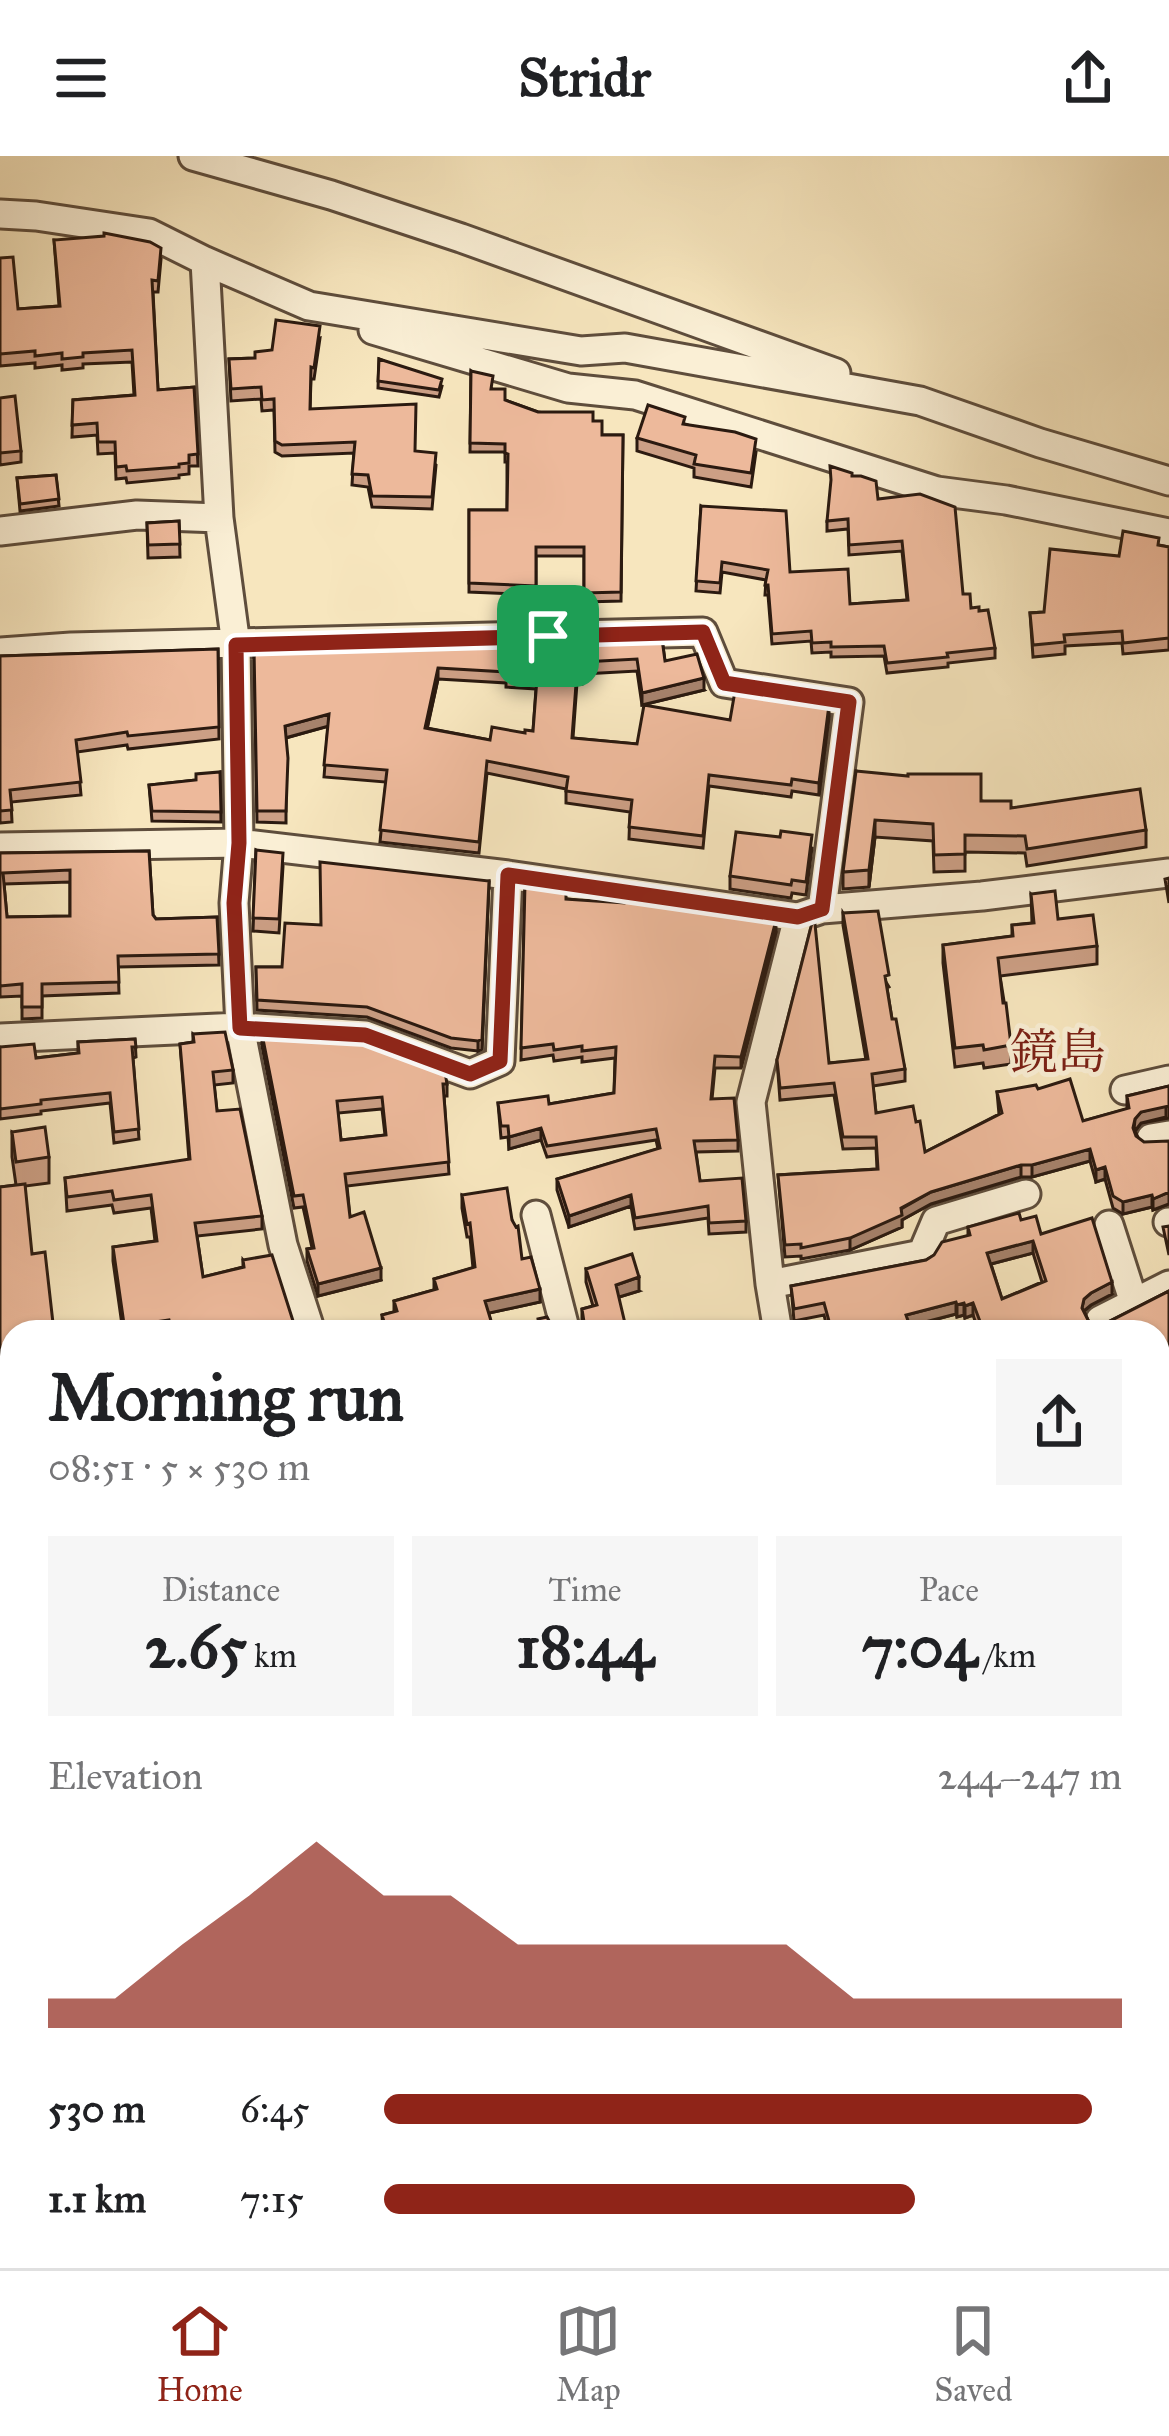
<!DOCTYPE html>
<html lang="en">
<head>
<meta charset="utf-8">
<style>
  :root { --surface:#fff; --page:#f6f6f6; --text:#202124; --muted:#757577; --line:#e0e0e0; --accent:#8f2418 }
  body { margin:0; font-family:"IM FELL Great Primer","Noto Serif JP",serif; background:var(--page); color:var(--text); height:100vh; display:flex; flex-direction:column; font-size:45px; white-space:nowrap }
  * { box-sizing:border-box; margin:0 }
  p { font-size:39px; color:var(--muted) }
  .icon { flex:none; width:66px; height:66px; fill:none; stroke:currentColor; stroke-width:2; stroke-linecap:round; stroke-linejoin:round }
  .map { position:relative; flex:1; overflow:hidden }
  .drawer { position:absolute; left:0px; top:1164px; width:1170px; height:948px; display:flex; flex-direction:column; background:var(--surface); border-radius:36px 36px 0 0; box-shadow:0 3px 9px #0004 }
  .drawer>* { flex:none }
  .pin { position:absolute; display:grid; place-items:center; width:102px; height:102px; color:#fff; margin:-51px; border-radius:24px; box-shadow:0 6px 18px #0006 }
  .round { display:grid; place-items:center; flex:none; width:126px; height:126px; border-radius:0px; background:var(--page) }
  .head { display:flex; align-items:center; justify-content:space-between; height:204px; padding:0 48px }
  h1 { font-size:66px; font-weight:700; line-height:90px }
  .metrics { display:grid; grid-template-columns:repeat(3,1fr); gap:18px; height:204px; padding:12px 48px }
  .metrics div { display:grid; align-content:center; border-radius:0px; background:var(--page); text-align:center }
  .metrics b { font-size:60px; font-weight:700 }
  .metrics small { font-size:33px; font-weight:400 }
  .metrics p { font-size:33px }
  .chart { height:336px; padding:24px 48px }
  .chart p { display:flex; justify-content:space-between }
  .chart svg { width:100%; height:216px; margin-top:12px; fill:var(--accent); opacity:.7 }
  ul { padding:0 48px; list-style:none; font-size:39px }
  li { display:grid; grid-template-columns:192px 144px 1fr; align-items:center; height:90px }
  li i { height:30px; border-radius:15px; background:var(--accent) }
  header { display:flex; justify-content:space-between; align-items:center; height:156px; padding:0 48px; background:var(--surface); font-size:54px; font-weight:700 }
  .dock { display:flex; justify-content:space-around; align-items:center; height:168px; border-top:3px solid var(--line); background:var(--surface); font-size:33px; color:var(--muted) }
  .dock a { display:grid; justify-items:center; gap:6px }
  .dock .selected { color:var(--accent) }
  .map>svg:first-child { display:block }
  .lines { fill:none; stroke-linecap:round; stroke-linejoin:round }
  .river { stroke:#9ec0ad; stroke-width:45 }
  .minor-casing { stroke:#5e4d3c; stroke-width:33 }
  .minor { stroke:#faefd5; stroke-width:27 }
  .wall { fill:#cc9f85; stroke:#2b1a10; stroke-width:3; fill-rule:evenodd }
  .shaded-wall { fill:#a6826c; stroke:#2b1a10; stroke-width:3 }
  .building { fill:#edb99b; stroke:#2b1a10; stroke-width:3; fill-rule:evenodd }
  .route-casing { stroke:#fff; stroke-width:24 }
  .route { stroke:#8f2418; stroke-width:15 }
  .labels { text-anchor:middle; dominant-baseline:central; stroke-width:10; stroke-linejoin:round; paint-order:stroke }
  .quarter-label { font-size:48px; fill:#7a1f14; stroke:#faefd5 }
</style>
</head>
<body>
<header><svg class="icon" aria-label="menu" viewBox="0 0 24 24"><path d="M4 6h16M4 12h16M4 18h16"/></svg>Stridr<svg class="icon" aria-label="share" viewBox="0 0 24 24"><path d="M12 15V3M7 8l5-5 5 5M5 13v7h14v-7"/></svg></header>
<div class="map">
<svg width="1169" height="2112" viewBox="0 0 1169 2112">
  <rect width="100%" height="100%" fill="#f7e6be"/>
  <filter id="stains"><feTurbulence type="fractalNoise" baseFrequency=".00167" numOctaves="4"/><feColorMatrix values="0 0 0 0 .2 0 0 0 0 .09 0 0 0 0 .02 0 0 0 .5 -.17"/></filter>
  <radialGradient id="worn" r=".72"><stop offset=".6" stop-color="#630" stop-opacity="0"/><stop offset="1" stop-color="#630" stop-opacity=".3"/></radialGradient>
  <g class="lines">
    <path class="river" d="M1158,1584h11
      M299,2112l14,-12"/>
    <g class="minor-casing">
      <path id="minor" d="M193,0l138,39 130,43 375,135
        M0,58l36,2 113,17 56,28 104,45 272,45 44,-3 295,53 120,42 129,38
        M205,105l14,257 17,127 3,198 -5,60 6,124 43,218 28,87
        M373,174l195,58 67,7 302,96 69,9 163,33
        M0,375l137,-16 82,3
        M0,496l71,-5 632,-15 21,51 125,19 -27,207
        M0,691l239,-4 269,32 290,42 24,-8 160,-13 187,-23
        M0,882l240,-11 125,8 105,39 30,-13 8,-186
        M1125,934l44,-10
        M1151,982l18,-3
        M536,1059l30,117
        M1168,1066h1
        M1109,1069l25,78
        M770,1128l152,-30 14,-33 90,-27
        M1100,1164l69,-35
        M778,1176l-8,-48 -19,-182 47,-185
        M1158,1239l11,-4
        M1158,1507l11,-6
        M0,1617l12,-1
        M0,1691l12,-6
        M0,1729l12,70
        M63,2100l2,12
        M945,2100l3,12"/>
    </g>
    <use href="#minor" class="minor"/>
  </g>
  <path class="wall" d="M54,84l107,19 -3,33h-5l5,98 36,-3 4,79h-9v8l-10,1v3l-52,5 -1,-5 -10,1 -1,-26 -17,1 -1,-19 -25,2 1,-37 61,-5 -2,-33 -49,2v4l-21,2v-5l-27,3v-5l-35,3v-108l18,51 41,-3z
    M320,182l-6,41h-3l-1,30 105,42 21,14 -4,44 -60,-2 -4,-20 -16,-2 2,-32 -72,3 -7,-4 -1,-42 -12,1 -1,-12 -30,2 -2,-42 26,-1 17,-8z
    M379,203l63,27 -3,11 -61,-9z
    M471,215l34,29 33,12 55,9 9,14h21l-2,166 -37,1v-46h-48v39l-67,-3v-82h38v-48h-2v-10h-35z
    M0,242l21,53v11l-21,3z
    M685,268l71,28 -5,35 -57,-10v-9l-57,-17v-13z
    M56,319l3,31 -39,5 -3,-33z
    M852,320l26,23 85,95 32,54v10l-47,5v4l-61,6 -3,-17 -53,1v-5l-19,1 -1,-12 -39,3 -4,-49h-3l1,-15 -44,-8 -2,21 -24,-2 5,-85 89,66 60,32 57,-4 -5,-49 -53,4 -1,-26 -21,2v-10z
    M179,365l1,36 -32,1 -1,-35z
    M1159,389l10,2v103l-46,4 -1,-11 -57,3v8l-32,3 -3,-44 14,-1 75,-56z
    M662,483l3,22 39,29 -62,15 -5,-34 -54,3 -1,10 -5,-1 -4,55 64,6 93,-24 99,-3 -10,78 -27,-4 -1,6 -82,-11 -6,62 -74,-9 1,-27 -64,-9v-14l-79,-16 -8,80 -99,-11 6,-60 -62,-5 4,-51 -42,12v85l-29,-1 -3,-173zM438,523l68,4v4l30,2 -3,42 -43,9 -63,-12z
    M218,493l1,90 -91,10 -1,-4 -50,7 4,43 -70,7 1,20 -12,1v-167z
    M856,615l155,37 135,22v17l-119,19 -2,-13 -60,-1v19l-31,1 -1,-31 -58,-4 -6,50 -26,2v-17z
    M220,616l1,50 -69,-1 -3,-36 47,-5z
    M780,681l32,11 -6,47 -14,-2 -1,5 -61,-9v-13z
    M256,694l27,16 -4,67 -26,-2z
    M149,695l4,64 3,4 61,-2 2,48 -101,2 1,26 -77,3v22l-20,1v-23l-22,1v-144zM70,726v34l-63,1 -3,-33z
    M489,725l-7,168 -4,2 -27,-3 -84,-31 -110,-7 -1,-43h26l39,-42z
    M525,728l41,15 210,33 -35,136h-26l-3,31 26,41v11l-42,1 4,29 46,40v11l-37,2 -1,-16 -73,11 -4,-23 -62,21 -12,-37v-11l101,-30 -2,-9 -109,17 -6,-17 -32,9 -1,-12 -7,1 -3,-35 51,1 65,-11 1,-35 -33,4v-5l-28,4 -1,-6 -32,5z
    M1031,738l27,25 39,27v18l-97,12 11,69v19l-27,4 -1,-5 -28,4 -12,-104v-18l69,-9v-11l20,-2z
    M843,757l46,74 -2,1 5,31 13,50v12l-32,5 3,27 40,9 9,30 74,-38 -2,-22 41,-3 45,32 44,-12v-13l42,-10v32l-28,5 -6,8 34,73 -16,6 -1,-3 -29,7 -10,-6 -8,-29 -9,3 -6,-21 -58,16h-11l-90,27 -29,16v7l-52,23 -49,9v-3l-16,1 -7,-82 99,-6 -1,-21 -33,1 -9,-54 -54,5 -3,-40 52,3 37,-3 -23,-135z
    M193,878l40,36v13l-19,2 3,26 45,105v13l-65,7 6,41 40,-10v-7l56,72h-176l-10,-71v-14l42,-6 -4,-33 -37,5 -2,-8 -45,6 -2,-33 124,-18 -9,-116 13,-2z
    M262,878l185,50v12h-3l5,78 -102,12 3,31 31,63 -63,16 -11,-35v-12l5,-1 -9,-41 -9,1 -32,-162zM382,953l3,26 -44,5 -3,-27z
    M135,883l1,18 -3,1 6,81 -25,4 -4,-40 -69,8v3l-41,5v-72l36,11 42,-5v-11z
    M12,976l37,25v26l-24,3 -13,146v84l-7,1 -5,-35v-195l16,-2 -4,-28z
    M462,1039l50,25 10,39 18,43 -51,11 3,19h-109l-1,-17 12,-3v-11l40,-11v-11l39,-11 -3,-31h-3l-5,-29z
    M1021,1064l91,74 -21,11 -7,6 5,11 11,4 69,-35v83l-11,3v-45h-179l-6,-17 -8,3 -1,-3 -7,2 -1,-3 -46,12 2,6h-84l-4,-17 -30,6 -3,-35 135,-26 42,-25v-8zM1033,1097l9,29 -40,17 -11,-35z
    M586,1113l53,22 -20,6 -37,27v-15l11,-3 -7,-24z
    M12,1304v93l-12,2v-93z
    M12,1433v151l-12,1v-151z
    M12,1621v47l-12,4v-50z
    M1158,1629l4,11 7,-2v99l-2,1 -9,-24z
    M12,1848v43l-10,2 10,207 38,8v4h-50v-262z
    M1169,2020v62l-11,2v-62z
    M93,2100h156v12h-99l-1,-9 -56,3z
    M336,2100h378l2,11 218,1h-409l-7,-10 -14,10h-24l-5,-7 -145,-1z"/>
  <path class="shaded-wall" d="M438,512v11l-13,60v-11z
    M704,522v12l-62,15v-12z
    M829,549v12l-10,78v-12z
    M329,558v12l-44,12v-12z
    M875,664v17l-6,50v-17z
    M489,725l-7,168 -4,2v-10z
    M776,764v12l-35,136v-11z
    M1166,949v12l-25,6 -6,8 -2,9 2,-21 6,-7z
    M541,972v12l-32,9v-12z
    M1090,993v12l-58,16v-12z
    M1021,1009v12l-90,27 -29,16v7l-52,23v-12l81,-46z
    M1105,1011v12l-9,3v-12z
    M1169,1036v12l-16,6v-11z
    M631,1039v11l-62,21v-11z
    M1152,1039v12l-29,7v-12z
    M1033,1085v12l-46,12v-12z
    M381,1112v12l-63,16v-12z
    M639,1121v14l-23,7v-13z
    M1112,1126v12l-21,11 -7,6 -2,-3 2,-9 7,-6z
    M540,1133v13l-55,12v-13z
    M956,1146v12l-50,13v-12z
    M964,1147v12l-7,2v-12z
    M973,1147v12l-8,3v-12z
    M492,1168v8h-28z
    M215,1169v7h-27z
    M1169,1206v12l-11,3v-12z
    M1169,1409v12l-11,3v-12z
    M1169,1550v12l-10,6v-12z
    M4,1656v13l-4,3v-14z
    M1169,1963v11l-11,4v-11z
    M466,2100h9v5l-10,7h-18z
    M505,2100h13v2l-14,10h-16z"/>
  <path class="building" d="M104,77l46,9 11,6 -3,33 -6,-1 6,110 36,-3 4,67 -9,1v8l-10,1v3l-52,4 -1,-5 -10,1 -1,-25h-17l-1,-19 -25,2 1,-25 62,-5 -3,-45 -49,3v4l-21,2v-6l-27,3v-5l-35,3v-96l13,-1 5,52 42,-3 -6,-66 50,-4z
    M276,164l44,6 -6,42 -3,-1 -1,42 106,-5 -1,47 21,2 -4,44 -60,-1 -4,-21 -16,-1 3,-32 -73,3 -7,-4 -1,-42 -12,1 -1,-13 -30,2 -2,-30 26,-1v-6l17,-2z
    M379,203l63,20 -3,11 -61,-9z
    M471,215l22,5 -2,13h14v11l33,12h55v9h9v14h21l-2,157 -37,1v-46h-48v39l-67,-3v-73h38l1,-56 -3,-1v-9l-35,-1z
    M15,240l6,55 -21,2v-55z
    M648,249l37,12 -2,7 52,8 21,7 -5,34 -57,-9 2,-9 -59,-17z
    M830,310l22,7v3h9l15,5 2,18 42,-5 35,13 8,87h7l1,14 8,-1v4l9,-1 7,38 -48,5 1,4 -61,6 -3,-17 -53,1v-5l-19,1 -1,-12 -39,3 -4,-49h-3l3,-15 -46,-8 -2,21 -24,-2 5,-75 85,5 4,61 58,-3 2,35 58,-4 -6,-59 -53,4 -1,-26 -21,2 4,-41z
    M56,319l3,24 -39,5 -3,-26z
    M179,365l1,23 -32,1 -1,-22z
    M1123,375l36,7 -1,7 11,2v91l-46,5 -1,-12 -58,4 1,7 -32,3 -3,-32 14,-1 6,-63 69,7z
    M662,483l3,22 32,-7 7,24 -62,15 -5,-34 -54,3 -1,10 -5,-1 -5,67 65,6 7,-39 86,15 5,-29 94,14 -10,78 -27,-4 -1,6 -82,-10 -6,61 -74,-9 3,-27 -66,-9 2,-14 -81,-16 -8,81 -99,-12 7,-60 -63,-5 5,-51 -44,12 3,32 -2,53h-29l-3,-162zM438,512l68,4v3l31,3 -4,53 -8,-1v3l-33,-6 -2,13 -65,-12z
    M218,493l1,78 -91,9 -1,-4 -51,8 5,42 -71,8 2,20 -12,1v-155z
    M856,615l52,5v-2h73v27h30v7l129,-19 6,41 -119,19 -2,-13 -60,-1v19l-31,1 -1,-31 -58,-4 -6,50 -26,2z
    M220,616l1,40 -69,-1 -3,-26 47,-5v-6z
    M781,675l31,4 -6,47 -14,-2 -1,5 -61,-9 6,-44 44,5z
    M256,694l27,3 -4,66 -26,-1z
    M149,695l4,64 3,4 61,-2 2,37 -101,2 1,26 -77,2v23h-20v-23l-22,2v-133zM70,714v46l-63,1 -4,-44z
    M320,706l169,19 -7,158 -4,2 -27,-3 -84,-31 -110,-7 -1,-33h26l3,-44 36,2z
    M1169,722v25l-4,-24z
    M525,728l41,6v9l58,4v-4l152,21 -35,137 -26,-1 -4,43 23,-1 4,42 -44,1 6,40 42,-3 4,43 -37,2 -1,-17 -73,12 -4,-23 -62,21 -12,-37 103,-31 -4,-19 -109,17 -6,-18 -32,9 -1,-11h-7l-3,-23 50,-7 1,8 65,-11 2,-46 -34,4v-5l-28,4 -1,-6 -32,4z
    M1055,735l3,28 35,-4 4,31 -99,12 5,45h3l5,42 -27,5 -1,-5 -28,3 -12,-103 70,-9 -1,-11 22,-2 -3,-29z
    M878,755l11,64 -4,1 7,43h4l9,50 -33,5 4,39 37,-7 3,16 4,-1 5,31 77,-39 -5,-21 39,-7 2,4 32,-10 13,42 46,-13 -2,-12 42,-10v20l-28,6 -6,7 -2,9 3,8 8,6 25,-1v51l-16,7 -1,-4 -29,7 -10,-6 -8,-29 -9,3 -6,-21 -58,16h-11l-90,27 -30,16 1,7 -52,23 -49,10v-4l-16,1 -7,-70 100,-6 -2,-32h-33l-9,-54 -54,5 -3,-28 35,-137 3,1 14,139 39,-4 -25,-146z
    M225,876l8,38 -20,2 4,39 23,-2 22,107 -67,7 8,54 41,-10 -1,-7 29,-5 22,69 5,8h-83l-1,-7 -27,7h-16l-3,-12 -34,5 -1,-2 -10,1 -11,-77 44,-6 -6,-46 -37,5 -2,-9 -45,6 -2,-19 125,-19 -10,-115 14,-2 -1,-8z
    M262,878l99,7 84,31 2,12h-4l6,78 -104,12 5,43 14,-5 17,56 -63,16 -11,-35 7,-1 -11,-53 -9,1zM382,941l4,38 -45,5 -4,-39z
    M135,883l1,8h-4l7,82 -25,3 -4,-39 -69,7v4l-41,5v-62l34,-3 2,14 43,-5 -1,-11z
    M45,971l4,30 -33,5 -4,-30z
    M25,1028l7,70 13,-2 9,80h-42v73l-7,1 -5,-35v-184z
    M507,1032l5,32 4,7 2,-1 4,33 9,-2 9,32 -55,12 7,23 -28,8h-77l-5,-17 15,-4 -3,-10 43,-12 -3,-10 41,-12 -5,-44 -3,1 -5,-29z
    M1019,1057l2,7 15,-4 5,18 51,-16 20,64 -21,11 -7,6 -2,9 7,14 11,4 69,-35v71l-11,3v-33h-174l-11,-29 -8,3 -1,-3 -7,2 -1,-3 -50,13 6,17h-80l-8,-29 -30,6 -3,-23 135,-26 8,-5 8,-13 28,-7 -2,-8zM1033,1085l13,40 -44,18 -15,-46z
    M1169,1070v29l-6,-28z
    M632,1098l7,23 -23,8 11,47h-49l6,-10 -2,-13 15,-4 -11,-36z
    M547,1161l8,15h-17h2l-2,-13z
    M1169,1241v168l-11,3v-169l6,1z
    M12,1304v83l-12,1v-82z
    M12,1433v86l-12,1v-86z
    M1169,1509v41l-10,6 -1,-42z
    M12,1522v37l-12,1v-36z
    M12,1621v33l-12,4v-36z
    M1158,1629l4,11 7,-2v91l-2,1 -9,-23z
    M12,1848v30l-12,2v-30z
    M0,1881l12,65v154h36l2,8 -19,4h-31z
    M1169,1934v29l-11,4v-28z
    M1169,2020v51l-11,2v-51z
    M150,2100h94v2h-22v10h-71z
    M336,2100h130l-19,12h-131l12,-11 2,3z
    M480,2100h25l-17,12z
    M525,2100h189l2,11 36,-11h178l4,12h-99v-3l-11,3h-291z
    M965,2100h154l3,12h-160l3,-8z"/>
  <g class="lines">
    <g class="route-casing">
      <path id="route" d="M703,476l21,51 125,19 -27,207 -24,8 -290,-42 -8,186 -30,13 -105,-39 -125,-7 -6,-125 5,-60 -3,-198z"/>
    </g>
    <use href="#route" class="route"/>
  </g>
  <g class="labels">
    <g class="quarter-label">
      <text x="1058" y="895">鏡島</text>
    </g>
  </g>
  <rect width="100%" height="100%" filter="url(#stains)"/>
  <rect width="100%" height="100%" fill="url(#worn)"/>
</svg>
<div class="pin" style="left:548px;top:480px;background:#1e9e55"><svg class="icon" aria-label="arrive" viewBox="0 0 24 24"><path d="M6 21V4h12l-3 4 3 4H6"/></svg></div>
<section class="drawer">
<div class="head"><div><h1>Morning run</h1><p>08:51 · 5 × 530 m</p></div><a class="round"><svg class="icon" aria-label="share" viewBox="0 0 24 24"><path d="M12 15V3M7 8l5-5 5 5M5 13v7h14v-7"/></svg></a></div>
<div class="metrics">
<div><p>Distance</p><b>2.65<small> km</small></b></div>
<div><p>Time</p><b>18:44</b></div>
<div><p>Pace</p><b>7:04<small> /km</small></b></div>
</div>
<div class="chart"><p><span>Elevation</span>244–247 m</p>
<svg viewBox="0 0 160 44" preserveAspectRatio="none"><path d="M0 44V38L10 38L20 27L30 17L40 6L50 17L60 17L70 27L80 27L90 27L100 27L110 27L120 38L130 38L140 38L150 38L160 38V44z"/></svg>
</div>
<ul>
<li><b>530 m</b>6:45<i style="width:96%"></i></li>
<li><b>1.1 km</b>7:15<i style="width:72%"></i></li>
</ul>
</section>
</div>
<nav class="dock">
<a class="selected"><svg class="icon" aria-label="home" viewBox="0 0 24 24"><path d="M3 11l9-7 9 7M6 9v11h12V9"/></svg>Home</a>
<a><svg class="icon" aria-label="map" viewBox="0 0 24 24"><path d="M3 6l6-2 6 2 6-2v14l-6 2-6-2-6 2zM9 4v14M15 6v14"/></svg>Map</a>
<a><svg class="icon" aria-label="saved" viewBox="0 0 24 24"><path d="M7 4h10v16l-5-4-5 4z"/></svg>Saved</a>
</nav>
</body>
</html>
